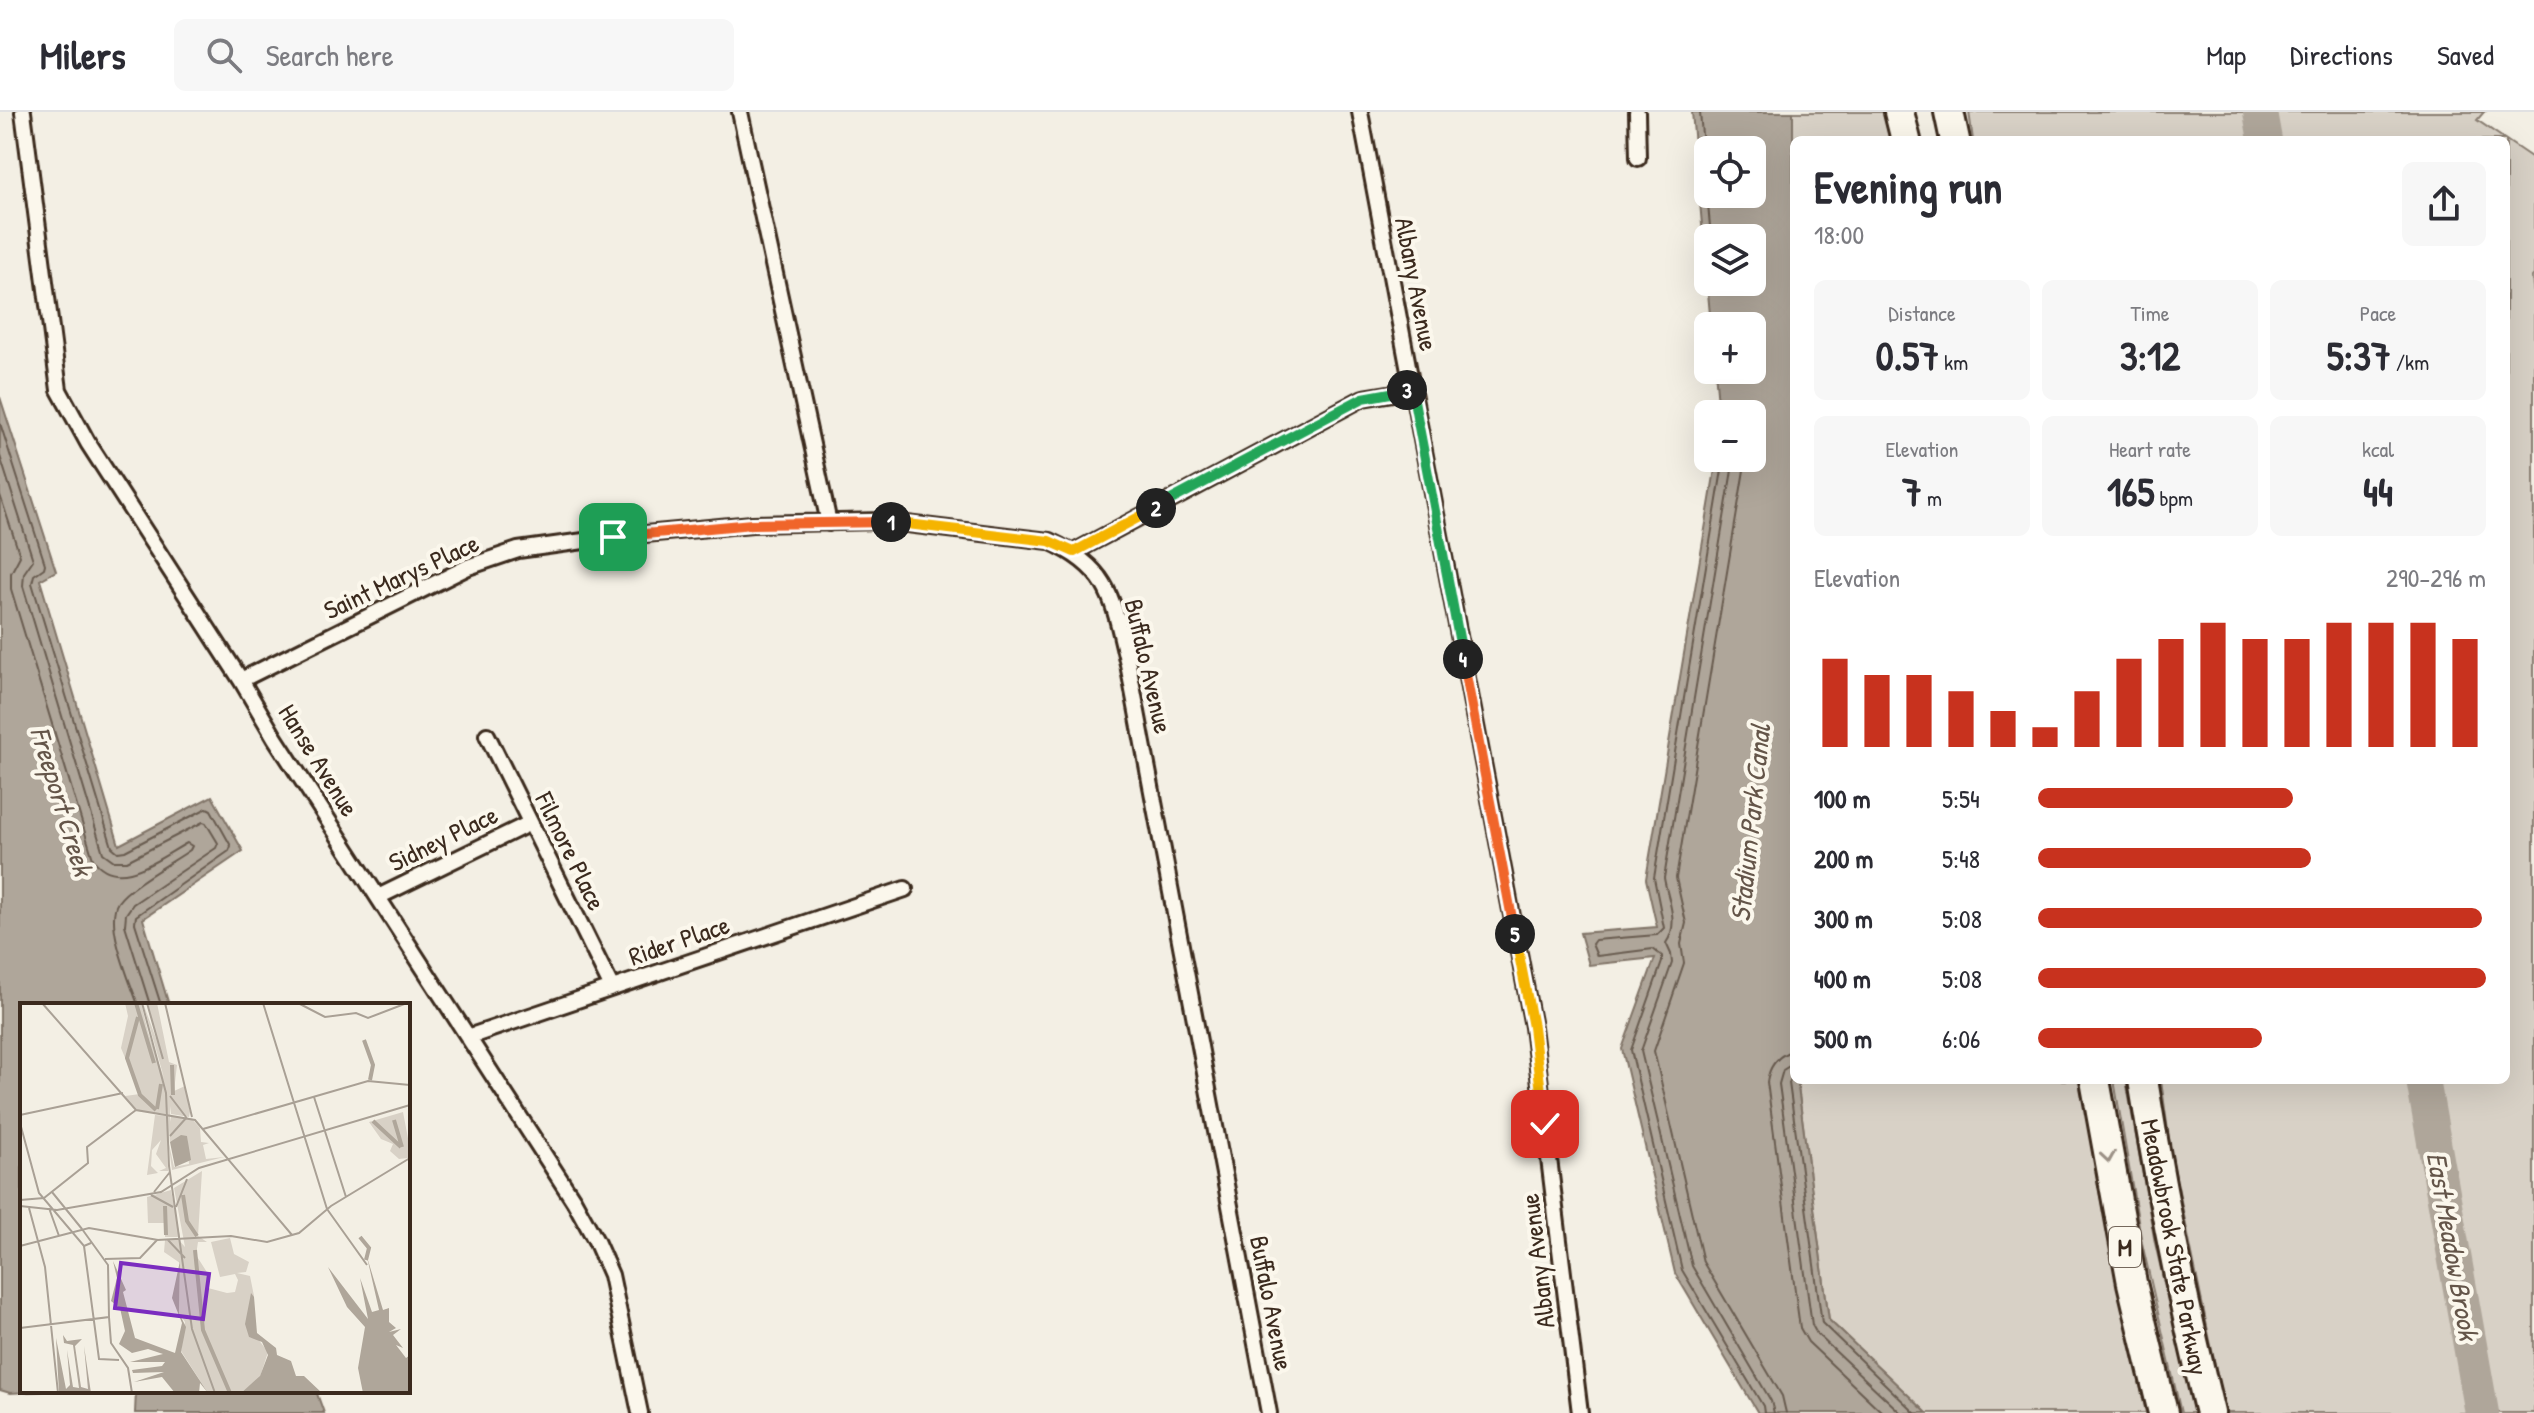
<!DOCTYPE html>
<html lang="en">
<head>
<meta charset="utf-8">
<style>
  :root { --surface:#fff; --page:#f7f7f7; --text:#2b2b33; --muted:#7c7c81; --line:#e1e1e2; --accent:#c8321e }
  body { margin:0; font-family:"Patrick Hand",sans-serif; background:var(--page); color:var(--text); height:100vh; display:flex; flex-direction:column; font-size:30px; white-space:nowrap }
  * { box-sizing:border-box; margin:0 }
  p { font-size:26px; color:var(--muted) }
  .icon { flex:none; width:44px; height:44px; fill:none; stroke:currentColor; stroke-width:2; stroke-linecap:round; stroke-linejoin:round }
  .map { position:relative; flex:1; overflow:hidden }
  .details { position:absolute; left:1790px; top:24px; width:720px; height:948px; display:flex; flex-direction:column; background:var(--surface); border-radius:12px; box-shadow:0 8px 32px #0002 }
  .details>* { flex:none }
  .tools { position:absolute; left:1694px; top:24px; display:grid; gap:16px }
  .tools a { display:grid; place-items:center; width:72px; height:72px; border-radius:12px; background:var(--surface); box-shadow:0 8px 32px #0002; font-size:40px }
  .pin { position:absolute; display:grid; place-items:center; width:68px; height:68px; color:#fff; margin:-34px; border-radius:16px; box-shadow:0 4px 12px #0006 }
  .km { position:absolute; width:40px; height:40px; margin:-20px; border-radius:50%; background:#222; color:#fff; font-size:22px; line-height:40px; text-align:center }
  .round { display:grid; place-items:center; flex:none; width:84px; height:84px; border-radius:12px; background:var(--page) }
  .summary { display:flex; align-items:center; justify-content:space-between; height:136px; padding:0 24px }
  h1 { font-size:44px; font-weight:800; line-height:60px }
  .stats { display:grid; grid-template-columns:repeat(3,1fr); gap:12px; height:136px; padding:8px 24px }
  .stats div { display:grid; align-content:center; border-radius:12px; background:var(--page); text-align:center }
  .stats b { font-size:40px; font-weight:800 }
  .stats small { font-size:22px; font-weight:400 }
  .stats p { font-size:22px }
  .chart { height:224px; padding:16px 24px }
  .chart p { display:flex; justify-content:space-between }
  .chart svg { width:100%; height:144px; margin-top:8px; stroke:var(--accent); stroke-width:6 }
  ul { padding:0 24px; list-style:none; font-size:26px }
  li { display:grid; grid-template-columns:128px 96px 1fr; align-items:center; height:60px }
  li i { height:20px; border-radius:10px; background:var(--accent) }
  header { display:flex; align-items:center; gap:48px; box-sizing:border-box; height:112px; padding:0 40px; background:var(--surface); border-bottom:2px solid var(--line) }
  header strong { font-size:38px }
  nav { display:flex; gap:44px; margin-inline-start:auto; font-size:28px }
  .search { width:560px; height:72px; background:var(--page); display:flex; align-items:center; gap:20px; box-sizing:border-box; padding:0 28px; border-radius:12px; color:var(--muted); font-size:30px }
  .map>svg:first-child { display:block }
  .green { fill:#d8d1c6; stroke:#8a7e72; stroke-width:2 }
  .water { fill:#afa69a; stroke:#817468; stroke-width:2; fill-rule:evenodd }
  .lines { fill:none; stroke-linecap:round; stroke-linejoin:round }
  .shore { stroke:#695c50; stroke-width:2 }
  .river { stroke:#afa69a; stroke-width:34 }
  .minor-casing { stroke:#3b2a1e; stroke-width:20 }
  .motorway-casing { stroke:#3b2a1e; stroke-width:34 }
  .minor { stroke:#fbf7ec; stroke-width:14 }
  .motorway { stroke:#fbf7ec; stroke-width:28 }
  .oneway { stroke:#9b9085 }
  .split-1-casing { stroke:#fff; stroke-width:16 }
  .split-2-casing { stroke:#fff; stroke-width:16 }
  .split-3-casing { stroke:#fff; stroke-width:16 }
  .split-4-casing { stroke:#fff; stroke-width:16 }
  .split-5-casing { stroke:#fff; stroke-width:16 }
  .split-6-casing { stroke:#fff; stroke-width:16 }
  .split-1 { stroke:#f0652b; stroke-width:10 }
  .split-2 { stroke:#f5b400; stroke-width:10 }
  .split-3 { stroke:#22a559; stroke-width:10 }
  .split-4 { stroke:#22a559; stroke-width:10 }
  .split-5 { stroke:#f0652b; stroke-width:10 }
  .split-6 { stroke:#f5b400; stroke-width:10 }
  .labels { text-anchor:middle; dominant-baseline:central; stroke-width:8; stroke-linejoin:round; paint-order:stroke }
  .shield { fill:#fbf7ec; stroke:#75685c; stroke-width:2 }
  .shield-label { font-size:24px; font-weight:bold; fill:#3b2a1e }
  .street-label { font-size:26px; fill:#3b2a1e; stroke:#fbf7ec }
  .water-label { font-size:28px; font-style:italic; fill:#645549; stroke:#fbf7ec }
  .inset-river { fill:none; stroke:#afa69a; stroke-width:4 }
  .inset-road { fill:none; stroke:#a9a095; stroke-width:2 }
  .view { fill:#7b2cbf; fill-opacity:0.15; stroke:#7b2cbf; stroke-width:4 }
  .inset-edge { fill:none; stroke:#3b2a1e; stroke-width:4 }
</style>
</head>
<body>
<header>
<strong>Milers</strong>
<div class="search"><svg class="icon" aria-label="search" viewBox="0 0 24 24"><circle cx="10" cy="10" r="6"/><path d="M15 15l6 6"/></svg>Search here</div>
<nav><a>Map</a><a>Directions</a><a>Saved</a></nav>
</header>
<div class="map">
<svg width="2534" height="1301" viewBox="0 0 2534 1301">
  <rect width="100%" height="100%" fill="#f3efe4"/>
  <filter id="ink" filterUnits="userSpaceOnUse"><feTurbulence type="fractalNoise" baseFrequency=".0125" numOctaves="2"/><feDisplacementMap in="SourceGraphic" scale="16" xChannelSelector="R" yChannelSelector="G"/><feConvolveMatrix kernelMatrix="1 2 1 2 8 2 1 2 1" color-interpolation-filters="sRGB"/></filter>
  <g filter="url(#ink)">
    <path class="green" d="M1793,0h92l7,28h-98v10l-2,-17z
      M1969,0h515l-7,8 29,20h-533z
      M2506,28l28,19v116l-2,2 2,20v1116h-309l-54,-260 -10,-73h345z
      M1797,968h286l16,111 47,222h-219l-98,-93z
      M2114,968h12l29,163 39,170h-13l-39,-170z"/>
    <path class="water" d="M1692,0h101l1,968h3l32,240 98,93h-169l-83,-140 -53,-224 33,-91 -66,7 -9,-32 77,-6 -11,-48 71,-421h35v-44h-33l-4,-44h37v-44h-41zM1708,38h44v44h-44zM1708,126h44v44h-44z
      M0,285l56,174 -16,9 79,265 93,-49 31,55 -100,68 26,86h-147v386h23l-35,2 -10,-3z
      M136,1279h180l8,22h-189z"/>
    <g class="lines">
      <path class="shore" d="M1700,0l11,126
        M0,311l45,141 -1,4 -10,7 -2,8 80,264 6,5 7,-1 82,-43 4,2 20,36 -2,5 -93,65 -1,7 26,82
        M0,344l33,104 -9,13 -1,13 80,267 11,8h13l76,-39 3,1 12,20 -2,5 -83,56 -7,10 -1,11 25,80
        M1724,346l-70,420 10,50 -7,7 -62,5 -3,4 5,12 56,-7 9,7v6l-31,88 51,220 81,136 1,7
        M1734,346l-70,420c4,23 16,45 2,65l5,11 1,9 -31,88 51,215 79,135 3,12
        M1746,346l-70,420 10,45 -5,21 3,19 -30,88 49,211 79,134 4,17
        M0,383l20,61 -9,17v16l82,270c25,34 66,-1 94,-16l5,3 -2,4c-17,12 -61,36 -72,52 -14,21 12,79 20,103
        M1794,938c-16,5 -25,15 -27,32l33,246 8,14 75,71
        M1794,951l-11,7 -4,14 33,241 5,9 84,79
        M1794,961l-5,10 33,240 93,90"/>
      <path class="river" d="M2260,0l5,28
        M2423,968l59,333"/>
      <g class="minor-casing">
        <path id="minor" d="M23,0l36,278 29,53 153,237 34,58 299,463 22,40 15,34 29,138
          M740,0l89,411
          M1360,0l173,915 47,386
          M1637,0l1,46
          M1074,440l289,-154 49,-8
          M241,568l227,-113 50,-17 95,-13 139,-13 130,-3 167,20c63,28 64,61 79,123l141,749
          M487,623l125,253
          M378,785l152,-74
          M468,925l437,-148"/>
      </g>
      <g class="motorway-casing">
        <path id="motorway" d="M1899,0l7,28
          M1949,0l6,28
          M2095,968l37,203 31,130
          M2143,968c18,112 40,223 67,333"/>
      </g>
      <use href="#minor" class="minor"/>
      <use href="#motorway" class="motorway"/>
    </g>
    <defs><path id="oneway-chevron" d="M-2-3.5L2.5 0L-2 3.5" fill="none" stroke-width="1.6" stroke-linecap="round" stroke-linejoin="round" transform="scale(2)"/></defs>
    <use class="oneway" href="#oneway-chevron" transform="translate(2108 1045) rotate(81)"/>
  </g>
  <g class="lines" filter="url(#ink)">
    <g class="split-1-casing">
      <path id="split-1" d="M613,425l139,-13 139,-2"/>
    </g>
    <g class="split-2-casing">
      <path id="split-2" d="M891,410l158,19 25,11 82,-44"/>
    </g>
    <g class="split-3-casing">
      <path id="split-3" d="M1156,396l207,-110 44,-8"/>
    </g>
    <g class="split-4-casing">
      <path id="split-4" d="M1407,278h5l51,269"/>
    </g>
    <g class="split-5-casing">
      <path id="split-5" d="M1463,547l52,275"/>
    </g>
    <g class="split-6-casing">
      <path id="split-6" d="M1515,822l18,93 12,97"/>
    </g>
    <use href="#split-1" class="split-1"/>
    <use href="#split-2" class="split-2"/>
    <use href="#split-3" class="split-3"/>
    <use href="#split-4" class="split-4"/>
    <use href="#split-5" class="split-5"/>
    <use href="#split-6" class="split-6"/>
  </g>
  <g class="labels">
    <rect class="shield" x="2109" y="1115" width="32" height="40" rx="6"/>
    <g class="shield-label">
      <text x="2125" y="1135">M</text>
    </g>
    <g class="street-label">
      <text transform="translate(1417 172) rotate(79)">Albany Avenue</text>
      <text transform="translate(401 464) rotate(-25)">Saint Marys Place</text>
      <text transform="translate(1149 554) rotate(77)">Buffalo Avenue</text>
      <text transform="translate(319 648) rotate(58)">Hanse Avenue</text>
      <text transform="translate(443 726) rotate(-26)">Sidney Place</text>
      <text transform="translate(571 739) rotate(64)">Filmore Place</text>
      <text transform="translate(679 828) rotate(-19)">Rider Place</text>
      <text transform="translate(2175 1135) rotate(79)">Meadowbrook State Parkway</text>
      <text transform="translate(1537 1149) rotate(-97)">Albany Avenue</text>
      <text transform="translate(1272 1191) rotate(79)">Buffalo Avenue</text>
    </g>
    <g class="water-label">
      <text transform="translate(62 689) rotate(73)">Freeport Creek</text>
      <text transform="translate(1750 711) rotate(-84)">Stadium Park Canal</text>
      <text transform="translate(2453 1134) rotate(80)">East Meadow Brook</text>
    </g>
  </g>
  <g transform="translate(20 891)">
    <rect width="390" height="390" fill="#f3efe4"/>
    <path d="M105,0h16l7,29 16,46 -21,-75 14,38 -9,-38h9l12,59 8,3 -3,26 11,-5 5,26 -1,5 -18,-3 -1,-8v16l1,-6 21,3 8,9 1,14 8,1 -6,2 3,14 18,-2 -52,13 -5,-39 1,40h-9l7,-3 -10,-14 5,-14 -9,10 -1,16 7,7 -11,2 8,-60 12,1 1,6v-13l-1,5 -31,-3 -11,-15 15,-2 -19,-46 7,-32zM150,127v12l17,-6 2,28 -15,3 -5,-23zM383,109l7,37 -2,9 -9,1 -9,-8 3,-7 -12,-5 -12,-17zM182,168l-4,65 9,6h-9l-2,13 14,22 -2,11 19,5 8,-1 3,-12 -3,-6 -15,3 -9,-35 19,-4 4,16 15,8 -3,10 -9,1 13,3 4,20 -5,41 9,2 10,13 -8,25 -19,16h-33l-27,-42 4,-29 -6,-9 1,-50 -16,-11 1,-12 13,-1 7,8 -11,-59zM151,187l9,47h-15v-14h-17l-1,-26z" fill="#d8d1c6" fill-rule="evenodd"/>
    <path d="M161,132l6,1 4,24 -16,7 -5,-25zM347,254l16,53 6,-2v14l7,6 -7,4 12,-3 -8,6 10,13 -7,-3 10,13 4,-3v38h-47l-5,-25 7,-41 -18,-20 -19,-40 40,52 -8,-41 12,34 7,-2zM93,258l13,29 -3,2 12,46 40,15 7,-30 -10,-25 8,-37 -1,52 7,14 -5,25 27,41 -8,-10 -1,10h-24l-13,-16 -28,5 30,-10 -31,1 -1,-3 30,-4 3,-4h-35l33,-8 -15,-5 -16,4 -13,-9 6,-13 -5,-23 -9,-7 6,-23zM231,290l3,4 3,36 19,15 1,7 14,6 5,15h8l18,17h-81l19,-17 8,-21 -6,-13 -13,-5 -4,-13zM43,332l4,6 15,-2 -7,7 6,41 7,2 -4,-43 7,47h-32l-3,-55 10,51 4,-4 -3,-35 6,37 6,1 -6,-43 -9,-2z" fill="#afa69a"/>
    <path class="inset-river" d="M116,0l18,60M118,14l-11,41 13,37 16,15M344,37l9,25 -3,15M152,62l1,30M137,106l4,-25M374,117l8,27M353,118l28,26M163,192l4,26 10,15M145,203l1,29M340,234l9,11 -3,12M175,247l8,80 27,63"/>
    <path class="inset-road" d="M22,0l94,107 59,10 97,115M122,0l24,90 3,73 23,163 23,64M127,0l16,56M145,0l27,114M243,0l64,206M278,0l27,14 31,-4 12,5 39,-15M150,93l16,21M294,94l32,100M0,112l103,-22M0,120l19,70 45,53 7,-3M183,126l165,-48 42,4M150,133l17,-19M32,189l30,37M134,189l16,-20M131,192l22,12M0,197l24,-2 44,-35 -1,-16 49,-37M0,203l37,4 104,-18 38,-24 211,-63M156,204l11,-28M9,205l16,59 13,126M29,205l10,28M307,206l40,56M137,237l74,-4 36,6 32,-9 32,-27 79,-48M148,237l17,18M0,243l69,-18 69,12M64,243l15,113 20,1M85,256l35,-1 17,-18M89,314l2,26 17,25 4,25M0,325l89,-11 -1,-52 -26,-36"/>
    <path class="view" d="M101,260l88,11 -6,45 -88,-11z"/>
    <rect width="390" height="390" class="inset-edge"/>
  </g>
</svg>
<div class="tools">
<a><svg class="icon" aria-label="locate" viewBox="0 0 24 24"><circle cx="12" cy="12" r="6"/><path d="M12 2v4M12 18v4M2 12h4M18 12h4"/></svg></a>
<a><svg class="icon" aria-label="layers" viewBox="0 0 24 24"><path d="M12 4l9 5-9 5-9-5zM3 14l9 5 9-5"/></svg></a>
<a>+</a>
<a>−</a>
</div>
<div class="pin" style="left:613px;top:425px;background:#1e9e55"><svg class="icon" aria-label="arrive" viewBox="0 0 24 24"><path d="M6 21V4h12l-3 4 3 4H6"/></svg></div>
<div class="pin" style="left:1545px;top:1012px;background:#d93025"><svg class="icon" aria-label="check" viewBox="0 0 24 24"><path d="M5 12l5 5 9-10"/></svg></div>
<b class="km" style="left:891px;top:410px">1</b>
<b class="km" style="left:1156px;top:396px">2</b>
<b class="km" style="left:1407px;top:278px">3</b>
<b class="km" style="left:1463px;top:547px">4</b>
<b class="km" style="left:1515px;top:822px">5</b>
<section class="details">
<div class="summary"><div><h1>Evening run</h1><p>18:00</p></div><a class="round"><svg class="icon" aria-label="share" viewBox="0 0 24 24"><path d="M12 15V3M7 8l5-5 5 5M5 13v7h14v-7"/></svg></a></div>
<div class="stats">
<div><p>Distance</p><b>0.57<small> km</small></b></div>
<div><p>Time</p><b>3:12</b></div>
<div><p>Pace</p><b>5:37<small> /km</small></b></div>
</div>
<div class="stats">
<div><p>Elevation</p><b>7<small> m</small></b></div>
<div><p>Heart rate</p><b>165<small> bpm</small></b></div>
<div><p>kcal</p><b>44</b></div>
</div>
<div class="chart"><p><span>Elevation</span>290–296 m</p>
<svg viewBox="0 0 160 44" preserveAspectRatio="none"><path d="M5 44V17M15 44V22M25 44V22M35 44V27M45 44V33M55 44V38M65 44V27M75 44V17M85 44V11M95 44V6M105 44V11M115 44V11M125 44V6M135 44V6M145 44V6M155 44V11"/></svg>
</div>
<ul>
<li><b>100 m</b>5:54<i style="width:57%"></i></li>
<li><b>200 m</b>5:48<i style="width:61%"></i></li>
<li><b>300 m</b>5:08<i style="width:99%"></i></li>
<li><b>400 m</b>5:08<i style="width:100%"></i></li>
<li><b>500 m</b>6:06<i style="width:50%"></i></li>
</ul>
</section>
</div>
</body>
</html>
